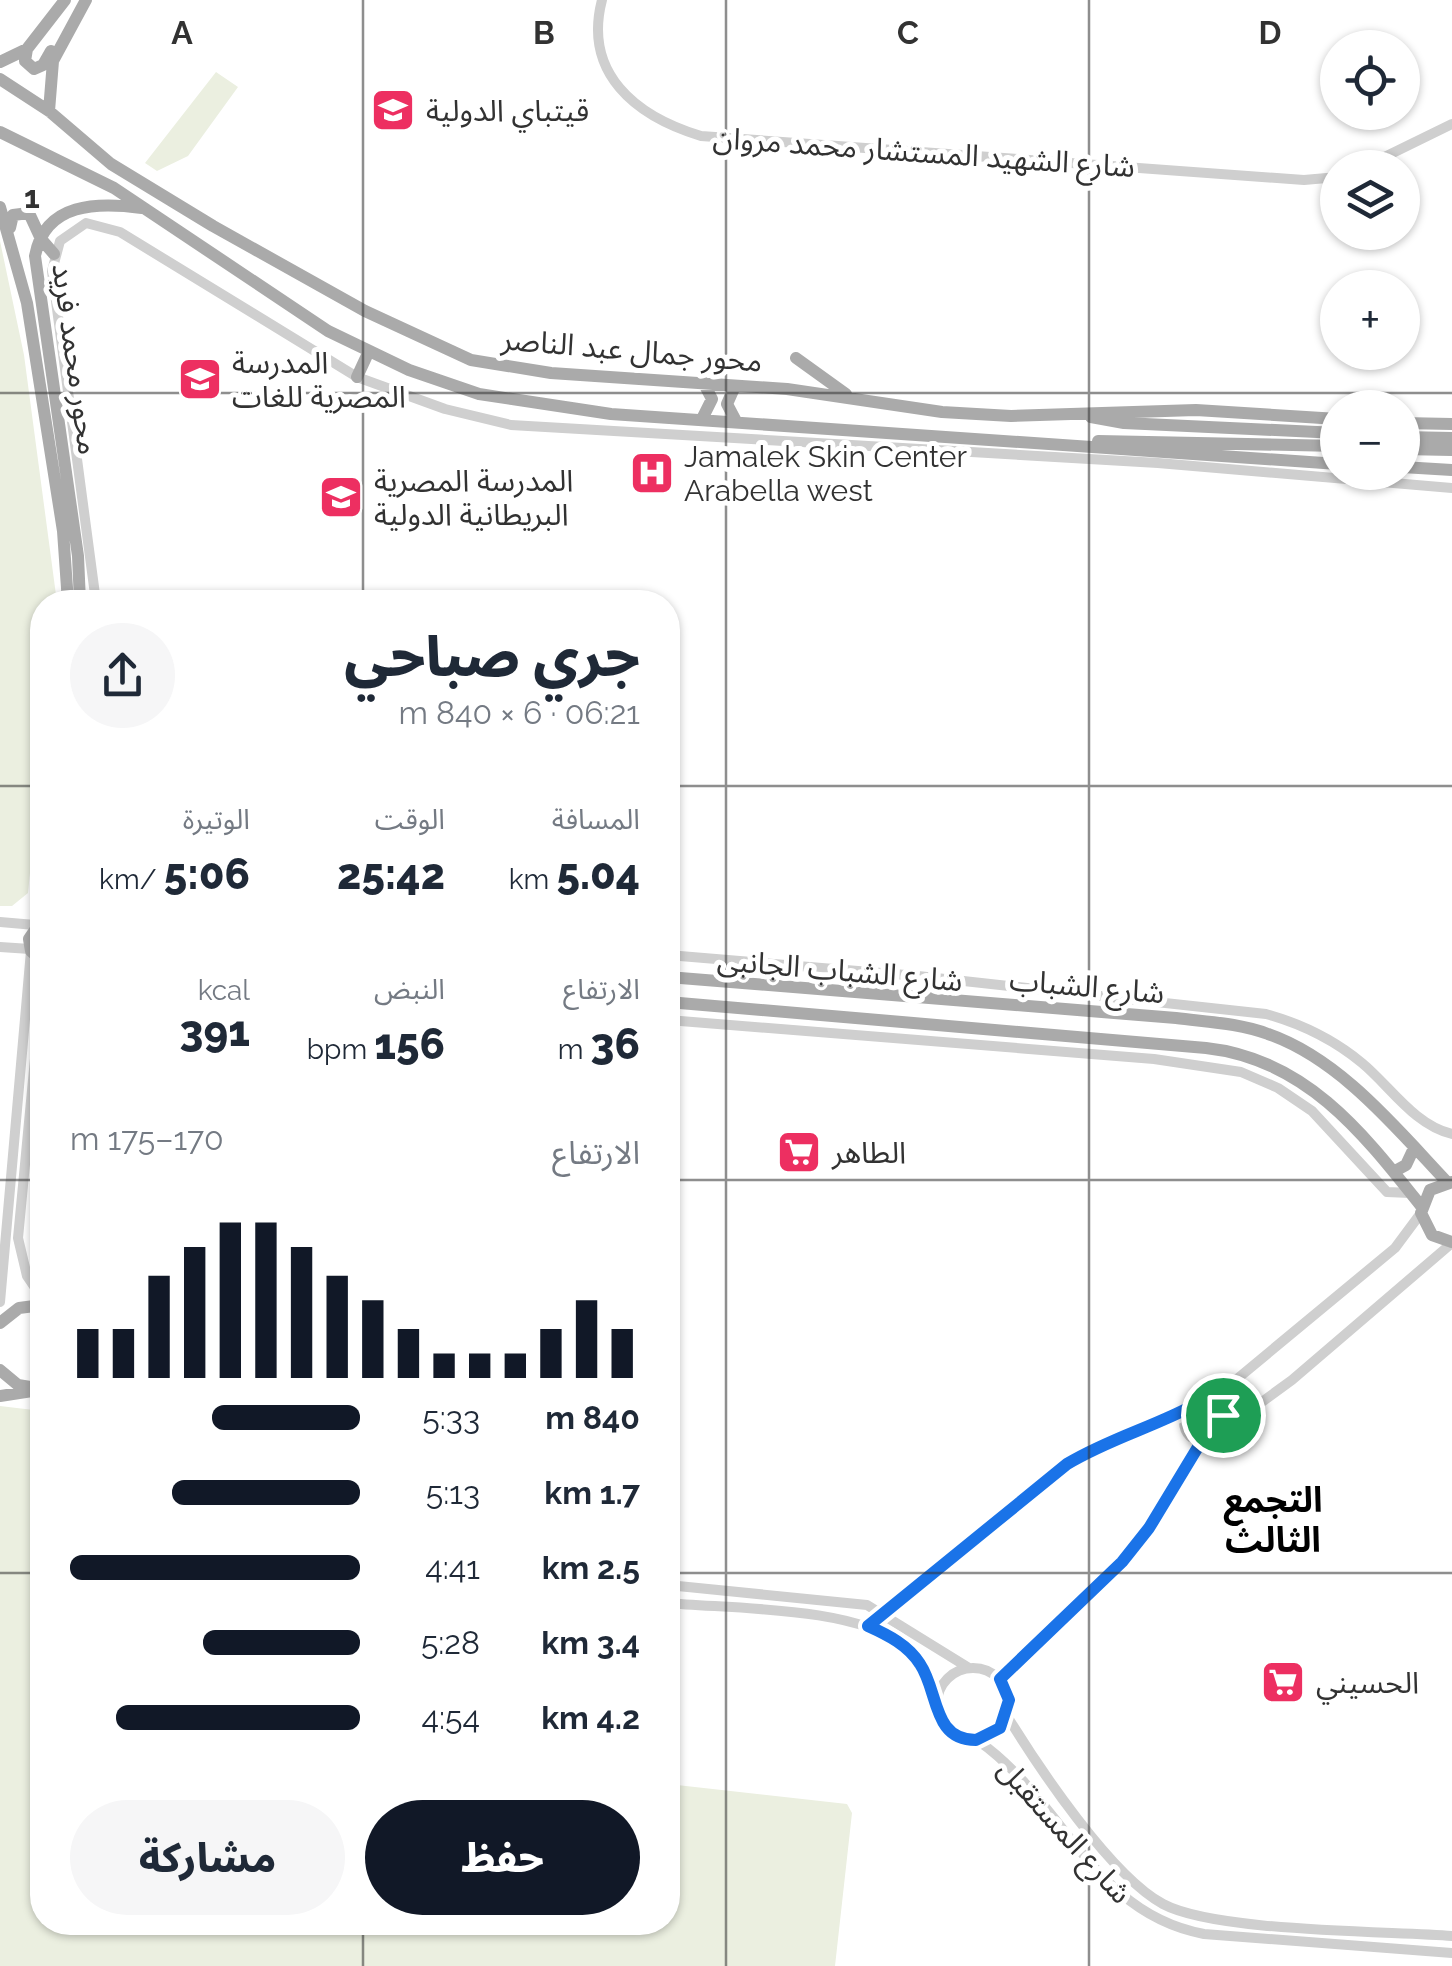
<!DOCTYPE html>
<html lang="ar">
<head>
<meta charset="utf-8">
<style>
  :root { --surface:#fff; --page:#f6f6f7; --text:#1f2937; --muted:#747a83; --accent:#111827 }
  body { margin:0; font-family:Raleway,"Noto Sans Arabic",sans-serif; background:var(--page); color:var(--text); direction:rtl; height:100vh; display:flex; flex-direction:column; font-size:38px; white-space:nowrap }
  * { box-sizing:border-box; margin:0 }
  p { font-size:32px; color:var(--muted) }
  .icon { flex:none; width:55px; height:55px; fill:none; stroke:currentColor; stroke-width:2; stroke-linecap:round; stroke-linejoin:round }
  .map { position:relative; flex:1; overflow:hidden; direction:ltr }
  .sheet { position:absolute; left:30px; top:590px; width:650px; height:1345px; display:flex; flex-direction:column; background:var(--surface); border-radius:40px; box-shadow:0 2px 8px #0004; direction:rtl }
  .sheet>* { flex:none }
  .controls { position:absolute; left:1320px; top:30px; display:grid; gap:20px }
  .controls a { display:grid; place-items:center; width:100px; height:100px; border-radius:50%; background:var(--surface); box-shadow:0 2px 8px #0004; font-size:50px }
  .pin { position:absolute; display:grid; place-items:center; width:85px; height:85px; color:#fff; margin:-42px; border:5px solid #fff; border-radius:50%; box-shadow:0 2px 10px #0007 }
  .round { display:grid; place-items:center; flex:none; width:105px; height:105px; border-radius:52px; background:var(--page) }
  .headline { display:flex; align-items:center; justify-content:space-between; height:170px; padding:0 40px }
  h1 { font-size:55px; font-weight:800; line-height:75px }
  .metrics { display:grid; grid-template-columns:repeat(3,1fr); gap:15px; height:170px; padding:10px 40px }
  .metrics div { display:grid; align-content:center }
  .metrics b { font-size:42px; font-weight:800 }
  .metrics small { font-size:28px; font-weight:400 }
  .metrics p { font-size:28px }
  .chart { height:280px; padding:20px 40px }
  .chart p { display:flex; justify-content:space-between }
  .chart svg { width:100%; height:180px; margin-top:10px; stroke:var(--accent); stroke-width:6 }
  .cta { display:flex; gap:20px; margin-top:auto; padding:20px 40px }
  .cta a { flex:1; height:115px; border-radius:60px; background:var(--accent); color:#fff; font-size:40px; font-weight:800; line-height:115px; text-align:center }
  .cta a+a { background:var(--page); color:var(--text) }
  ul { padding:0 40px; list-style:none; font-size:32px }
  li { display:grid; grid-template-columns:160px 120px 1fr; align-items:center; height:75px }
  li i { height:25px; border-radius:12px; background:var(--accent) }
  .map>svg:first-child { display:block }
  .green { fill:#ebefe0 }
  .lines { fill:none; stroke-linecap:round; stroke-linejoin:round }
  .minor { stroke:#cfcfcf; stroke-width:10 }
  .major { stroke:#aaa; stroke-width:12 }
  .route-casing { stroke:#fff; stroke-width:20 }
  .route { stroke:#1a73e8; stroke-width:12 }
  .grid { fill:none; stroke:#323232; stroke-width:2.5; stroke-opacity:0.55 }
  .labels { text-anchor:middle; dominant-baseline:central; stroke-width:10; stroke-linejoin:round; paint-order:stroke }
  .poi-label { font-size:30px; fill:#323232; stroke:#fff; text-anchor:start }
  .street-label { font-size:30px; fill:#323232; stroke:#fff }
  .quarter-label { font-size:35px; font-weight:bold; fill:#000; stroke:#fff }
  .grid-label { font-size:32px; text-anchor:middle; font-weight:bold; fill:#323232; stroke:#fff; stroke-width:10; stroke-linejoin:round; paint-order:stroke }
</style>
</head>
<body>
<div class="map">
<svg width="1452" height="1966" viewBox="0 0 1452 1966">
  <rect width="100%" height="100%" fill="#fff"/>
  <path class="green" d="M216,72l22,15 -50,69 -31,15 -12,-8z
    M0,241l24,114 32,240 -1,7h-13v149l-14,142 -16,13h-12z
    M0,1406l42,5v511h626v-138l179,20 5,9 -17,153h-835z"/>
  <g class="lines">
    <path class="minor" d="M602,0c-19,73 33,116 99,136l603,44 34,-3
      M1362,168l90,-44
      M96,602l-44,-331 8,-30 26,-18 34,9 237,145 88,32 66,16 647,38 294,25
      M0,922l35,3
      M0,947l30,2
      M668,955l250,21 348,38c36,10 67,25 96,49 28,23 52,62 90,71
      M42,985l-24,253 9,38 15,22
      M668,1020l486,39 87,13 37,16 34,23 75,81 23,1
      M0,1302l31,-351
      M1184 1422a20 20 0 1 1 40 0a20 20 0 1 1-40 0Z
      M1208,1403l187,-155 26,-35
      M1222,1431l70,-51 160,-137
      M668,1585l199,20 102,63
      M668,1603c61,6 187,3 234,42 17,14 26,32 35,51
      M868,1626l199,-163 41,-23 78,-26
      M937 1704a36 36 0 1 1 72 0a36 36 0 1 1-72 0Z
      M999,1679l123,-117 27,-34 52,-86
      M1007,1716c32,52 104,160 156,188 52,28 223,27 289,32
      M977,1740c87,60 114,173 227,194l248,19"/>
    <path class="major" d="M27,49l-2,12 9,8 9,-4 8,-14
      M0,62l27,-13 38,-49
      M0,79l49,32 62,53 102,62 152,85 106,49 80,13 236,16 155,23 69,4 185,-6 142,9
      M49,111l4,-50 33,-61
      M0,132l114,56 214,143 81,39 70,24 132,20 727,50
      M0,207l27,96 36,228 5,71
      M10,228l3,-13 16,-2 12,26 13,15
      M796,358l50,36
      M357,377l12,-26
      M735,386l-8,18 9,17
      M1091,417l33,6 214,10
      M702,419l10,-20 -9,-17
      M1402,423l50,1
      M1402,437l50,1
      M1098,441l240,5
      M1402,449l50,1
      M1402,467l50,3
      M80,602l-2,-46 -43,-300c10,-54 63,-54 107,-48
      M42,920l-13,19 2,12 11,10
      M668,977l508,41c31,4 63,5 92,16 72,25 128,94 179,148
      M668,1002l538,46c100,11 157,85 215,158
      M1395,1171l11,-6 8,-17
      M1452,1182l-22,8 -9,23 11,22 20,7
      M0,1323l19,-15 23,-3
      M0,1370l18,15 24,4
      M0,1396l32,-5"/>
  </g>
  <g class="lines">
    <g class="route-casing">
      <path id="route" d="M1198,1403c21,-2 31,14 22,32l-19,7 -52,86 -27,34 -122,117 9,21 -9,28 -24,12c-44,0 -37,-48 -56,-76 -12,-19 -32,-29 -52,-38l199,-162c43,-26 90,-38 131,-61z"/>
    </g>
    <use href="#route" class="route"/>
  </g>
  <path class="grid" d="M363,0v602M726,0v1966M1089,0v1966M0,393h1452M0,786h42M668,786h784M0,1180h42M668,1180h784M0,1573h42M668,1573h784M363,1922v44"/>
  <defs>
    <g id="school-square" transform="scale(2.25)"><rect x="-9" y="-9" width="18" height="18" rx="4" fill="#ed2f61" stroke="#fff"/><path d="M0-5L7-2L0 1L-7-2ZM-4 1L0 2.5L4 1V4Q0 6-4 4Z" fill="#fff"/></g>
    <g id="hospital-square" transform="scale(2.25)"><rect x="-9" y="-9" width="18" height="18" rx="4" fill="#ed2f61" stroke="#fff"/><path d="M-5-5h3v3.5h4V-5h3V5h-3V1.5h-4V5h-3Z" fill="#fff"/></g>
    <g id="supermarket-square" transform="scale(2.25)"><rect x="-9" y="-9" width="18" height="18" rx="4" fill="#ed2f61" stroke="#fff"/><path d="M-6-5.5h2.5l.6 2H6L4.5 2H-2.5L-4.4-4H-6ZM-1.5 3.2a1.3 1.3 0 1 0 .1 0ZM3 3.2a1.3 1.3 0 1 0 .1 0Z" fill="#fff"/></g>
  </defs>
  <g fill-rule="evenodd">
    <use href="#school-square" x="393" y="110"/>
    <use href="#school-square" x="200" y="379"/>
    <use href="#hospital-square" x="652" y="473"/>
    <use href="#school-square" x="341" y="497"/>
    <use href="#supermarket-square" x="799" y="1152"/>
    <use href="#supermarket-square" x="1283" y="1682"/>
  </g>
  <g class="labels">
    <g class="poi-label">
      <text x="426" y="110">قيتباي الدولية</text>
      <text x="232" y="362">المدرسة<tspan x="232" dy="34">المصرية للغات</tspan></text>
      <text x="684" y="456">Jamalek Skin Center<tspan x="684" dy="34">Arabella west</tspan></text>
      <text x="374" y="480">المدرسة المصرية<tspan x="374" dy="34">البريطانية الدولية</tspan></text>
      <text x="832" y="1152">الطاهر</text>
      <text x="1316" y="1682">الحسيني</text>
    </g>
    <g class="street-label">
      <text transform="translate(924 152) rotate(4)">شارع الشهيد المستشار محمد مروان</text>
      <text transform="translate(632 350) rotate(5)">محور جمال عبد الناصر</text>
      <text transform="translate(76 359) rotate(82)">محور محمد فريد</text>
      <text transform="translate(840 970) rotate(5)">شارع الشباب الجانبى</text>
      <text transform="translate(1087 986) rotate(5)">شارع الشباب</text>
      <text transform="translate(1065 1831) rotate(48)">شارع المستقبل</text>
    </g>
    <g class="quarter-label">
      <text x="1273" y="1499">التجمع<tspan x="1273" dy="40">الثالث</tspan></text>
    </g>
  </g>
  <g class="grid-label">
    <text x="182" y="44">A</text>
    <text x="544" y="44">B</text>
    <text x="908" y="44">C</text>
    <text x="1270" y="44">D</text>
    <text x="32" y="208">1</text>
  </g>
</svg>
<div class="controls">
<a><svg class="icon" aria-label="locate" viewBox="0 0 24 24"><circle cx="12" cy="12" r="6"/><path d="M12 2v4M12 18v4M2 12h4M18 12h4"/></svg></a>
<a><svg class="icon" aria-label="layers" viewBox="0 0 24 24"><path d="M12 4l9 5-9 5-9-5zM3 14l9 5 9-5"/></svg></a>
<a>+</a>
<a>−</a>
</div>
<div class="pin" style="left:1223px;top:1415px;background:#1e9e55"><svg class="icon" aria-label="arrive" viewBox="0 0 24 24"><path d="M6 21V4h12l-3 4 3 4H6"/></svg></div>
<section class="sheet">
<div class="headline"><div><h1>جري صباحي</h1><p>06:21 · 6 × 840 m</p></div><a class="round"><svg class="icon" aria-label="share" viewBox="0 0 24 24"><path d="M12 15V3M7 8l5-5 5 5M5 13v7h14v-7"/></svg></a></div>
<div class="metrics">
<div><p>المسافة</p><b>5.04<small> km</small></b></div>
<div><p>الوقت</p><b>25:42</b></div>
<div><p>الوتيرة</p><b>5:06<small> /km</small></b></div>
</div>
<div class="metrics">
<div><p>الارتفاع</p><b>36<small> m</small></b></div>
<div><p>النبض</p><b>156<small> bpm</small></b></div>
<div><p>kcal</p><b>391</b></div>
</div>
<div class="chart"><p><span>الارتفاع</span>170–175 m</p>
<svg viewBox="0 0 160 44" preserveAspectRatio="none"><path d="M5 44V32M15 44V32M25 44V19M35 44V12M45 44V6M55 44V6M65 44V12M75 44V19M85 44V25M95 44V32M105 44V38M115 44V38M125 44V38M135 44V32M145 44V25M155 44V32"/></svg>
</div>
<ul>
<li><b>840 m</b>5:33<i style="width:51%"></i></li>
<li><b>1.7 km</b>5:13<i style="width:65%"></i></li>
<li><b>2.5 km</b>4:41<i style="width:100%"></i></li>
<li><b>3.4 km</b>5:28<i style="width:54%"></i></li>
<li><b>4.2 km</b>4:54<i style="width:84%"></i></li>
</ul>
<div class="cta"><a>حفظ</a><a>مشاركة</a></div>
</section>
</div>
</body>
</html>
